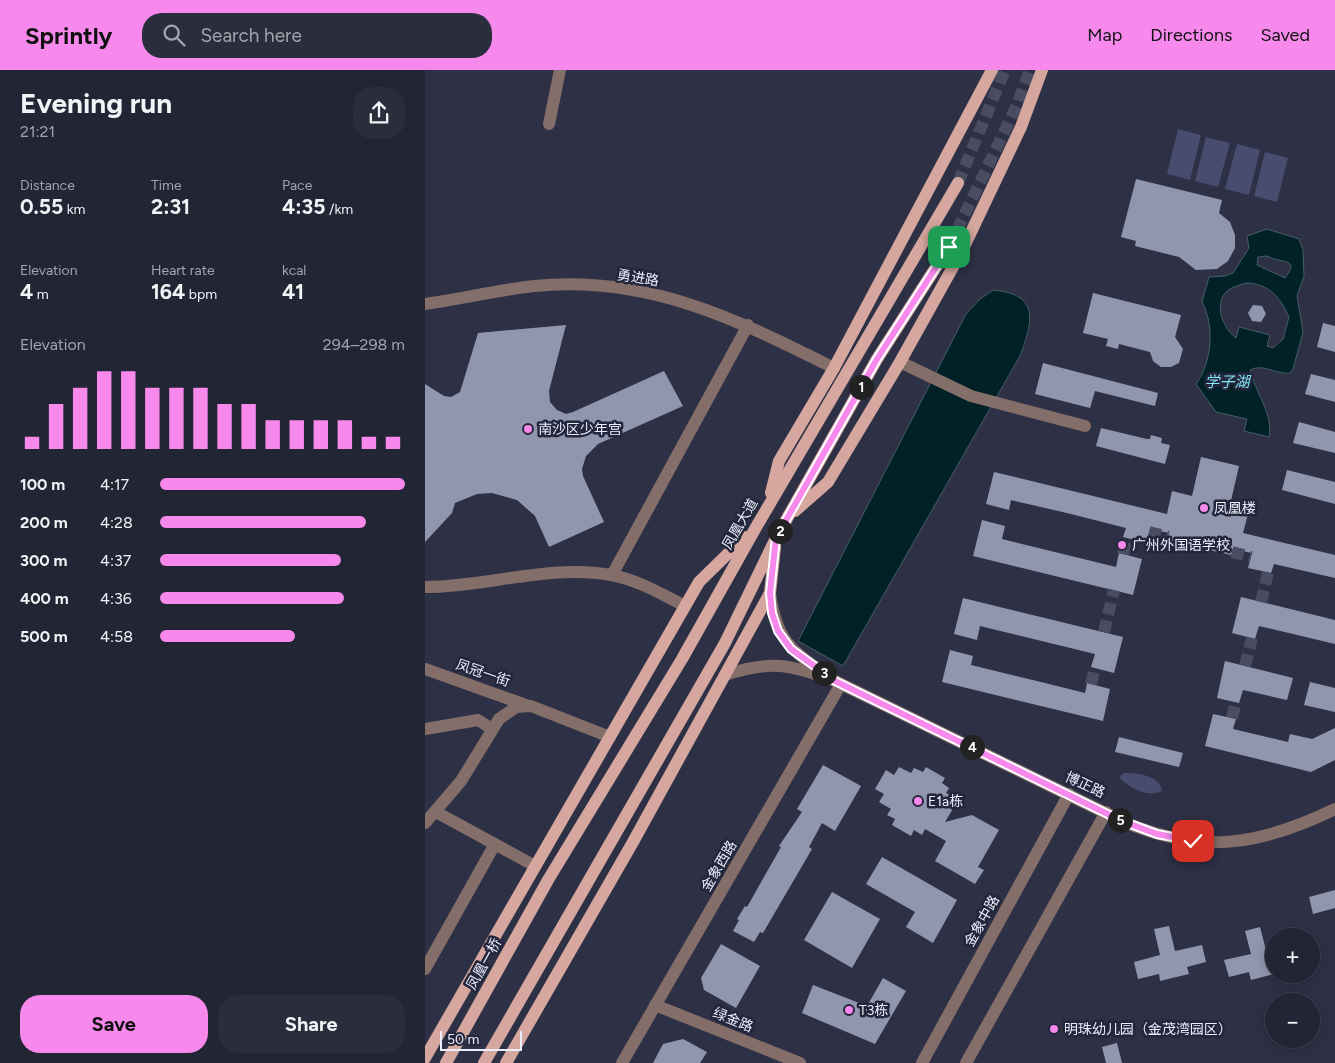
<!DOCTYPE html>
<html lang="en">
<head>
<meta charset="utf-8">
<style>
  :root { --surface:#222534; --page:#2a2d3c; --text:#f1f3f6; --muted:#a2a5ac; --line:#3f424f; --accent:#f788ec }
  body { margin:0; font-family:Figtree,"Noto Sans SC",sans-serif; background:var(--page); color:var(--text); height:100vh; display:flex; flex-direction:column; font-size:19px; white-space:nowrap }
  * { box-sizing:border-box; margin:0 }
  p { font-size:16px; color:var(--muted) }
  .icon { flex:none; width:28px; height:28px; fill:none; stroke:currentColor; stroke-width:2; stroke-linecap:round; stroke-linejoin:round }
  .map { position:relative; flex:1; overflow:hidden }
  .side { display:flex; flex-direction:column; background:var(--surface); width:425px }
  .side>* { flex:none }
  .controls { position:absolute; left:840px; top:858px; display:grid; gap:10px }
  .controls a { display:grid; place-items:center; width:55px; height:55px; border-radius:50%; background:var(--surface); box-shadow:0 2px 12px #0003,0 0 0 1px var(--line); font-size:25px }
  .scale { position:absolute; left:15px; bottom:12px; width:82px; box-sizing:border-box; padding-left:5px; border:2px solid #eaedfb; border-top:0; font-size:14px; line-height:18px; white-space:nowrap; color:#eaedfb; -webkit-text-stroke:4px #24273c; paint-order:stroke }
  .pin { position:absolute; display:grid; place-items:center; width:42px; height:42px; color:#fff; margin:-21px; border-radius:10px; box-shadow:0 2px 8px #0006 }
  .km { position:absolute; width:25px; height:25px; margin:-12px; border-radius:50%; background:#222; color:#fff; font-size:14px; line-height:25px; text-align:center }
  .round { display:grid; place-items:center; flex:none; width:52px; height:52px; border-radius:20px; background:var(--page) }
  .summary { display:flex; align-items:center; justify-content:space-between; height:85px; padding:0 20px }
  h1 { font-size:28px; font-weight:700; line-height:38px }
  .stats { display:grid; grid-template-columns:repeat(3,1fr); gap:8px; height:85px; padding:5px 20px }
  .stats div { display:grid; align-content:center }
  .stats b { font-size:21px; font-weight:700 }
  .stats small { font-size:14px; font-weight:400 }
  .stats p { font-size:14px }
  .chart { height:140px; padding:10px 20px }
  .chart p { display:flex; justify-content:space-between }
  .chart svg { width:100%; height:90px; margin-top:5px; stroke:var(--accent); stroke-width:6 }
  .action { display:flex; gap:10px; margin-top:auto; padding:10px 20px }
  .action a { flex:1; height:58px; border-radius:20px; background:var(--accent); color:#111; font-size:20px; font-weight:700; line-height:58px; text-align:center }
  .action a+a { background:var(--page); color:var(--text) }
  ul { padding:0 20px; list-style:none; font-size:16px }
  li { display:grid; grid-template-columns:80px 60px 1fr; align-items:center; height:38px }
  li i { height:12px; border-radius:6px; background:var(--accent) }
  header { display:flex; align-items:center; gap:30px; box-sizing:border-box; height:70px; padding:0 25px; background:var(--accent); color:#111 }
  header strong { font-size:24px }
  nav { display:flex; gap:28px; margin-inline-start:auto; font-size:18px }
  .search { width:350px; height:45px; background:var(--page); display:flex; align-items:center; gap:12px; box-sizing:border-box; padding:0 18px; border-radius:20px; color:var(--muted); font-size:19px }
  main { display:flex; flex:1; min-height:0 }
  .map>svg:first-child { display:block }
  .green { fill:#484d70 }
  .water { fill:#002126; stroke:#465e66; fill-rule:evenodd }
  .building { fill:#9196af }
  .lines { fill:none; stroke-linecap:round; stroke-linejoin:round }
  .minor-tunnel { stroke:#4a4d61; stroke-width:12; stroke-dasharray:12 6; stroke-linecap:butt }
  .major-tunnel { stroke:#4a4d61; stroke-width:12; stroke-dasharray:12 6; stroke-linecap:butt }
  .minor { stroke:#846e69; stroke-width:12 }
  .major { stroke:#d5a79e; stroke-width:12 }
  .route-casing { stroke:#fff; stroke-width:10 }
  .route { stroke:#f788ec; stroke-width:6 }
  .poi-dot { fill:#f788ec; stroke:#24273c; stroke-width:2 }
  .labels { text-anchor:middle; dominant-baseline:central; stroke-width:5; stroke-linejoin:round; paint-order:stroke }
  .street-label { font-size:14px; fill:#eaedfb; stroke:#24273c }
  .poi-label { font-size:14px; fill:#eaedfb; stroke:#24273c; text-anchor:start }
  .water-label { font-size:15px; font-style:italic; fill:#81e4f5; stroke:#24273c }
</style>
</head>
<body>
<header>
<strong>Sprintly</strong>
<div class="search"><svg class="icon" aria-label="search" viewBox="0 0 24 24"><circle cx="10" cy="10" r="6"/><path d="M15 15l6 6"/></svg>Search here</div>
<nav><a>Map</a><a>Directions</a><a>Saved</a></nav>
</header>
<main>
<section class="side">
<div class="summary"><div><h1>Evening run</h1><p>21:21</p></div><a class="round"><svg class="icon" aria-label="share" viewBox="0 0 24 24"><path d="M12 15V3M7 8l5-5 5 5M5 13v7h14v-7"/></svg></a></div>
<div class="stats">
<div><p>Distance</p><b>0.55<small> km</small></b></div>
<div><p>Time</p><b>2:31</b></div>
<div><p>Pace</p><b>4:35<small> /km</small></b></div>
</div>
<div class="stats">
<div><p>Elevation</p><b>4<small> m</small></b></div>
<div><p>Heart rate</p><b>164<small> bpm</small></b></div>
<div><p>kcal</p><b>41</b></div>
</div>
<div class="chart"><p><span>Elevation</span>294–298 m</p>
<svg viewBox="0 0 160 44" preserveAspectRatio="none"><path d="M5 44V38M15 44V22M25 44V14M35 44V6M45 44V6M55 44V14M65 44V14M75 44V14M85 44V22M95 44V22M105 44V30M115 44V30M125 44V30M135 44V30M145 44V38M155 44V38"/></svg>
</div>
<ul>
<li><b>100 m</b>4:17<i style="width:100%"></i></li>
<li><b>200 m</b>4:28<i style="width:84%"></i></li>
<li><b>300 m</b>4:37<i style="width:74%"></i></li>
<li><b>400 m</b>4:36<i style="width:75%"></i></li>
<li><b>500 m</b>4:58<i style="width:55%"></i></li>
</ul>
<div class="action"><a>Save</a><a>Share</a></div>
</section>
<div class="map">
<svg width="910" height="993" viewBox="0 0 910 993">
  <rect width="100%" height="100%" fill="#2e3146"/>
  <path class="green" d="M753,59l23,6 -11,45 -23,-6z
    M781,67l24,6 -12,44 -23,-6z
    M812,74l23,6 -11,45 -24,-6z
    M840,82l23,6 -11,44 -23,-6z
    M699,703c13,0 36,2 38,18 -14,7 -34,-3 -43,-14z"/>
  <path class="water" d="M842,159l32,10 4,11 1,26 -7,20 6,36 -10,37 -3,4c-13,2 -27,-10 -40,-3 5,22 24,45 19,67l-25,-6 3,-12 -31,-7 -20,-28c16,-22 19,-58 6,-82l7,-25 16,-1 8,-3 16,-25 -2,-12zM841,186c4,1 7,3 12,4 14,2 17,5 7,18l-28,-13 1,-8zM821,213c22,0 35,15 43,34l-6,22 -10,9 -6,-2 3,-11 -31,-8 -3,11c-13,-10 -23,-33 -9,-47 5,-4 13,-6 19,-8z
    M568,220c47,4 40,31 27,66l-177,310 -45,-25 168,-327 13,-14z"/>
  <path class="building" d="M711,109l86,21 -3,13 11,9 5,13v13l-7,13 -11,8 -21,1 -17,-13 -44,-11 1,-5 -15,-4z
    M668,223l88,22 -6,22 8,12 -4,14 -8,4h-10l-8,-6 -3,-9 -31,-8 -1,5 -12,-3 2,-7 -25,-6z
    M828,235l9,1 4,8 -5,8 -9,-1 -4,-8z
    M898,253l12,3v26l-18,-5z
    M141,255l-17,66 1,11 7,8 9,4 7,-2 91,-41 19,35 -85,38 -12,12 -4,13 1,7 21,46 -55,25 -14,-31 -18,-16 -25,-7 -15,1 -22,9 -3,10 -27,29v-158l19,12 7,1 9,-5 18,-59z
    M618,293l115,30 -3,13 -60,-15 -5,17 -55,-14z
    M886,304l24,6v22l-30,-8z
    M874,352l36,10v21l-42,-10z
    M676,358l46,11h3l1,-4 11,3 -1,5 9,2 -5,19 -69,-18z
    M776,387l38,9 -9,39 19,5 -6,23 92,22v23l-61,-14 -3,9 -23,-5 4,-15 -19,-4 -2,6 -64,-15 2,-7 -19,-4 -4,14 -23,-6 3,-9 -55,-14 -60,-14 -2,10 -23,-6 8,-32 173,42 5,-23 20,5z
    M862,400l48,12v22l-53,-14z
    M557,450l23,6 -3,13 114,28 3,-14 23,6 -9,36 -160,-39z
    M816,527l94,23v24l-76,-18 -4,13 -23,-6z
    M538,528l160,39 -9,36 -23,-6 4,-13 -115,-28 -3,14 -23,-6z
    M525,580l23,6 -2,9 70,17 44,11 2,-10 23,6 -7,32 -161,-39z
    M800,591l68,17 -6,22 -44,-10 -4,13 -22,-5z
    M885,612l25,6v24l-31,-7z
    M788,644l23,5 -3,10 55,13 2,-8 22,5 23,-11v32l-24,12 -106,-26z
    M694,667l64,16 -4,14 -64,-15z
    M398,695l38,21 -26,45 -13,-8 -13,24 3,2 -49,84 -3,-1 -6,10 -21,-11 6,-11 -2,-1 8,-13 2,1 34,-60 -2,-1 23,-34 -5,-3z
    M474,697l12,6 3,-5 9,4 3,-5 19,11 -3,5 7,5 -3,5 12,7 -13,22 27,-7 27,15 -21,37 6,3 -9,14 -40,-23 11,-20 -21,-12 -3,6 -8,-5 -3,6 -19,-11 3,-6 -8,-4 4,-6 -12,-7 5,-8 -9,-5 11,-19 8,5z
    M457,787l75,43 -24,43 -27,-16 9,-15 -49,-28z
    M910,820v18l-22,6 -4,-17z
    M407,822l48,27 -28,49 -48,-28z
    M744,856l6,25 27,-6 4,17 -19,5 2,7 -29,7 -1,-7 -21,5 -4,-17 26,-7 -6,-26z
    M835,857l6,23 8,-2v26l-23,6 -2,-8 -20,5 -5,-17 27,-6 -6,-23z
    M296,874l39,22 -24,42 -32,-18 -3,-12z
    M458,908l23,13 -31,53 -73,-31 11,-28 54,21z
    M258,969l24,13 -7,11h-47l10,-19z
    M692,973l5,20h-16l-4,-16z"/>
  <g class="lines">
    <path class="minor-tunnel" d="M724,462l19,5
      M807,482l19,5
      M698,484l3,-16
      M836,532l7,-30
      M679,562l10,-42
      M820,596l7,-28
      M666,614l4,-16
      M807,648l4,-16"/>
    <path class="major-tunnel" d="M533,113l47,-113
      M524,177l68,-142 13,-35"/>
    <path class="minor" d="M124,54l11,-54
      M0,234c37,-5 72,-14 109,-18 114,-11 202,33 300,82
      M475,292l71,34 114,30
      M187,505l136,-250
      M0,517c63,0 123,-23 186,-12 27,5 50,19 74,31
      M0,599l101,36
      M300,605c46,-15 65,-11 110,6 -40,-29 -58,-35 -65,-88
      M410,611l287,140c79,34 137,25 213,-12
      M0,659l53,-9 14,9
      M11,742l99,54
      M0,753l36,-42 38,-62 17,-12 15,-1 79,31
      M0,899l70,-125
      M230,935l145,58
      M197,993l219,-379
      M497,993l147,-269
      M541,993l140,-251"/>
    <path class="major" d="M346,423l8,-32 55,-93 158,-298
      M370,441l33,-29 72,-120 63,-113 58,-122 21,-57
      M0,988l274,-476 46,-45
      M21,993l102,-183 134,-221 73,-130 203,-346
      M59,993l241,-420 51,-105 101,-179 72,-112
      M81,993l127,-221 137,-249 5,-46"/>
  </g>
  <g class="lines">
    <g class="route-casing">
      <path id="route" d="M524,177l-72,112 -101,179 -6,55 2,20 6,18 13,18 44,32 287,140 35,13 36,7"/>
    </g>
    <use href="#route" class="route"/>
  </g>
  <g class="poi-dot">
    <circle cx="103" cy="359" r="5"/>
    <circle cx="779" cy="438" r="5"/>
    <circle cx="697" cy="475" r="5"/>
    <circle cx="493" cy="731" r="5"/>
    <circle cx="424" cy="940" r="5"/>
    <circle cx="629" cy="959" r="5"/>
  </g>
  <g class="labels">
    <g class="street-label">
      <text transform="translate(213 208) rotate(9)">勇进路</text>
      <text transform="translate(315 454) rotate(-60)">凤凰大道</text>
      <text transform="translate(58 603) rotate(19)">凤冠一街</text>
      <text transform="translate(660 715) rotate(25)">博正路</text>
      <text transform="translate(294 796) rotate(-60)">金象西路</text>
      <text transform="translate(557 851) rotate(-61)">金象中路</text>
      <text transform="translate(59 894) rotate(-61)">凤凰一桥</text>
      <text transform="translate(308 950) rotate(22)">绿金路</text>
    </g>
    <g class="poi-label">
      <text x="113" y="359">南沙区少年宫</text>
      <text x="789" y="438">凤凰楼</text>
      <text x="707" y="475">广州外国语学校</text>
      <text x="503" y="731">E1a栋</text>
      <text x="434" y="940">T3栋</text>
      <text x="639" y="959">明珠幼儿园（金茂湾园区）</text>
    </g>
    <g class="water-label">
      <text x="802" y="312">学子湖</text>
    </g>
  </g>
</svg>
<div class="controls">
<a>+</a>
<a>−</a>
</div>
<div class="scale">50 m</div>
<div class="pin" style="left:524px;top:177px;background:#1e9e55"><svg class="icon" aria-label="arrive" viewBox="0 0 24 24"><path d="M6 21V4h12l-3 4 3 4H6"/></svg></div>
<div class="pin" style="left:768px;top:771px;background:#d93025"><svg class="icon" aria-label="check" viewBox="0 0 24 24"><path d="M5 12l5 5 9-10"/></svg></div>
<b class="km" style="left:436px;top:317px">1</b>
<b class="km" style="left:355px;top:461px">2</b>
<b class="km" style="left:399px;top:603px">3</b>
<b class="km" style="left:547px;top:677px">4</b>
<b class="km" style="left:695px;top:750px">5</b>
</div>
</main>
</body>
</html>
